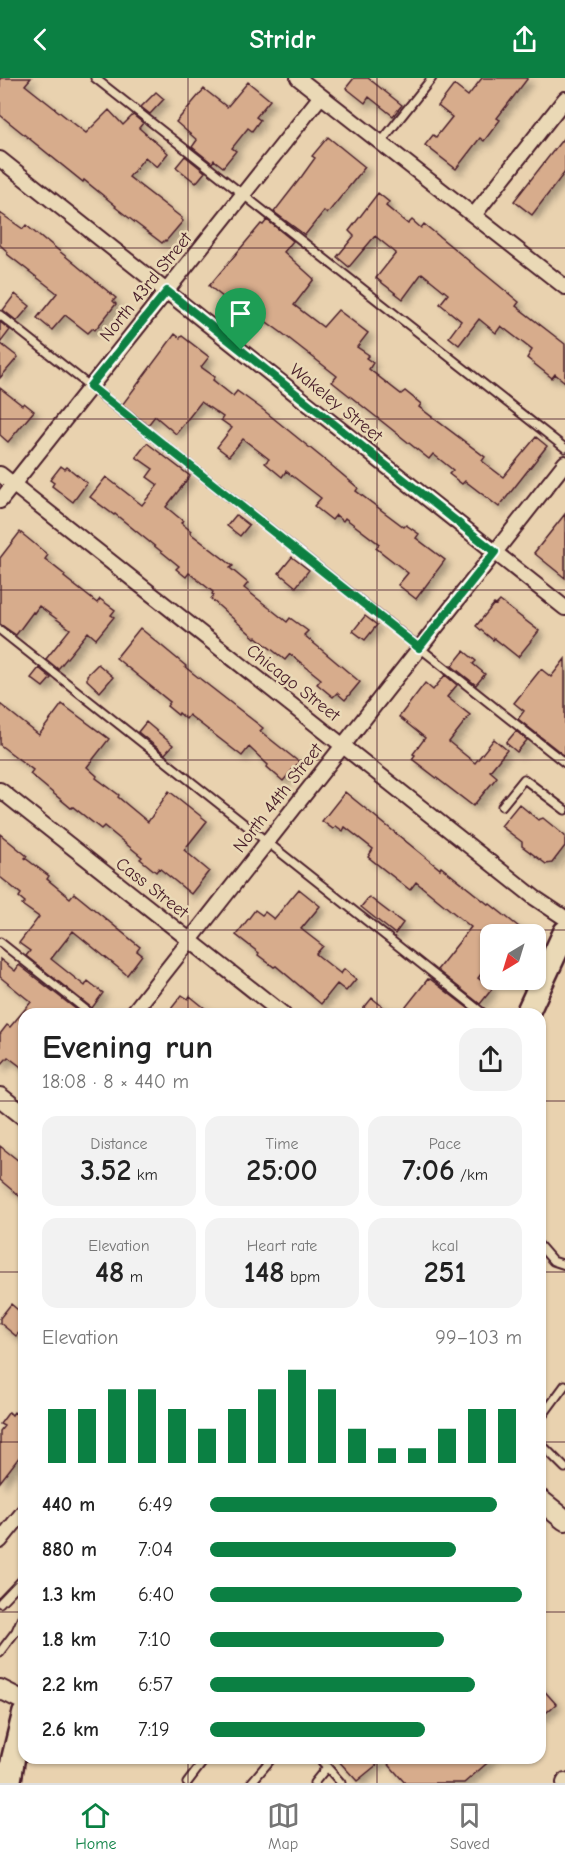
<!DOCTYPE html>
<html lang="en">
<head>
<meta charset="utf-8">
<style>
  :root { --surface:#fff; --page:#f2f2f2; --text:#222; --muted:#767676; --line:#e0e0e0; --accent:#0b8043 }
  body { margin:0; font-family:"Comic Neue",sans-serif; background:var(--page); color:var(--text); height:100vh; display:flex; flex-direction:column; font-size:22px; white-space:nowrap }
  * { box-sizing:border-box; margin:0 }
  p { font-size:20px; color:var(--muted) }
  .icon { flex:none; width:33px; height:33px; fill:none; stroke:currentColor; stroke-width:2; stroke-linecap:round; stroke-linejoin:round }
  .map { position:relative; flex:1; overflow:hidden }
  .drawer { position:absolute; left:18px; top:930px; width:528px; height:756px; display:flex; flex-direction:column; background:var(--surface); border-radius:18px; box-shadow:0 2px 4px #0004 }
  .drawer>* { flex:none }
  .needle { width:39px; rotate:218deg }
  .tools { position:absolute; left:480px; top:846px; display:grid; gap:12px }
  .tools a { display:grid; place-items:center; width:66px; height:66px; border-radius:12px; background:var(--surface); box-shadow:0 2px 4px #0004; font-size:30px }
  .pin { position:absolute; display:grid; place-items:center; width:51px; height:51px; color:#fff; margin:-62px -26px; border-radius:50% 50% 50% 0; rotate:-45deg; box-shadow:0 0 6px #0007 }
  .pin .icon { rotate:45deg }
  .round { display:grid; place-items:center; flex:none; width:63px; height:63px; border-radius:18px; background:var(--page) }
  .headline { display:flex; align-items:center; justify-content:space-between; height:102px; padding:0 24px }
  h1 { font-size:33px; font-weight:600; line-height:45px }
  .figures { display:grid; grid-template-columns:repeat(3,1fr); gap:9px; height:102px; padding:6px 24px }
  .figures div { display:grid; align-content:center; border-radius:15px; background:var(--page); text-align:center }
  .figures b { font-size:30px; font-weight:600 }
  .figures small { font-size:16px; font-weight:400 }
  .figures p { font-size:16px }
  .chart { height:168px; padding:12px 24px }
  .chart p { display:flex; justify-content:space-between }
  .chart svg { width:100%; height:108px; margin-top:6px; stroke:var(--accent); stroke-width:6 }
  ul { padding:0 24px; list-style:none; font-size:20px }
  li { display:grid; grid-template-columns:96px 72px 1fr; align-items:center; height:45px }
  li i { height:15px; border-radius:8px; background:var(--accent) }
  header { display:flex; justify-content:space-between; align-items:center; height:78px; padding:0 24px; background:var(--accent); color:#fff; font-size:27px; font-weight:600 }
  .dock { display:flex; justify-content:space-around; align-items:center; height:84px; border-top:2px solid var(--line); background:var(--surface); font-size:16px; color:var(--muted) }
  .dock a { display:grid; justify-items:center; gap:3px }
  .dock .selected { color:var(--accent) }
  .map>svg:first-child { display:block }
  .building { fill:#d7ac8c; stroke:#4a1f2b; stroke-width:1.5; filter:url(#shadow) }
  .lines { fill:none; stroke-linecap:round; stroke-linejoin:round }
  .service-casing { stroke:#4a1f2b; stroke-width:11 }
  .minor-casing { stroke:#4a1f2b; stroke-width:18 }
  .tertiary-casing { stroke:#4a1f2b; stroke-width:22 }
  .secondary-casing { stroke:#4a1f2b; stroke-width:24 }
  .primary-casing { stroke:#4a1f2b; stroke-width:27 }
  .service { stroke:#ead9b6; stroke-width:7 }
  .minor { stroke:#ead9b6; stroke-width:14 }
  .tertiary { stroke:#ead9b6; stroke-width:18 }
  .secondary { stroke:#ead9b6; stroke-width:20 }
  .primary { stroke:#ead9b6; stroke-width:22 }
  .route-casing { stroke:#fff; stroke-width:12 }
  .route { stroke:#0b8043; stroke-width:8 }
  .grid { fill:none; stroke:#4a1f2b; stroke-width:1.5; stroke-opacity:0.55 }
  .labels { text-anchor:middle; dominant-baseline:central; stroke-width:5; stroke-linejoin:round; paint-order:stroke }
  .street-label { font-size:18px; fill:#4a1f2b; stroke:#ead9b6 }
</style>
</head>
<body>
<header><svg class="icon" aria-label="back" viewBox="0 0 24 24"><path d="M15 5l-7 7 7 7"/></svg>Stridr<svg class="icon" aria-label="share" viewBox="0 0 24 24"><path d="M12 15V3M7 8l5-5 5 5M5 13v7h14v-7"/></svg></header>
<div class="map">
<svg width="565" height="1705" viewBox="0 0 565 1705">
  <defs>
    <filter id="shadow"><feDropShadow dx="5" dy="5" stdDeviation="3" flood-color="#0004"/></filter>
  </defs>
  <rect width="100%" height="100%" fill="#e9d2af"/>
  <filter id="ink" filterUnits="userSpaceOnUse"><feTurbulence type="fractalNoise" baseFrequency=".0167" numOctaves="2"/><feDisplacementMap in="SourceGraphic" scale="12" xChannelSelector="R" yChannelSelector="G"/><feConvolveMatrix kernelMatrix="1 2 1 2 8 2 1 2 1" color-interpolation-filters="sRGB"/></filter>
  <g filter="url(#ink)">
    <path class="building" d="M0,0h31l-6,7 61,48 23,-23 14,15 10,-10 10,8 -4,5 29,25 -11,14 -12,-10 -16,20 53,41 -1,1 2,2 -17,20 -1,-1 -3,3 -25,-19 -22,-17 1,-1 -32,-26 -1,2 -83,-67z
      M354,0h14l34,27 -9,11 -24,-19 -4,6 -19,-15z
      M482,0h46l-31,40 3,2 -16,21 -4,-3 -24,31 -31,-24 8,-10 3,2 16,-20 -14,-11 16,-21 14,11z
      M248,4l22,18 -14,17 4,3 -8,11 -4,-3 -16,20 4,3 -13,16 -9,-7 -2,3 -20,-16 5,-7 -21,-18 28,-33 23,18z
      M156,14l8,7 -14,15 -9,-7z
      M565,58v36l-33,43 -18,-14z
      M328,59l37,30 -38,47 -3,-3 -19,24 -31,-23 28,-36 13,-18 -3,-2z
      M185,78l20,16 -9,11 -20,-16z
      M378,115l11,9 -3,4 22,18 4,-4 9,8 3,-4 95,78 -3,4 49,38v38l-10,-8 -3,4 -25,-20 5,-8 -31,-24 -5,7 -17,-14 -20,26 -10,-8 12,-16 -21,-17 8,-10 -26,-21 -19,26 -27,-21 20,-25 -21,-17 -26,31 -12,-10 17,-21 -5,-5z
      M0,135l23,16 3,-4 19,16 1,-1 70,58 -3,3 3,3 -21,26 -2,-2 -5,5 -23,-18 -13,15 -15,-12 20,-25 -50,-39 1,-2 -8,-7z
      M267,142l26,21 -9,11 30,27 -20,26 29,22 15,-17 30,23 -11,14 12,8 -3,3 7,5 -4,6 32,25 4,-3 16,13 -2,3 66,50 -3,4 21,16 33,-40 11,9 -48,61 -34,-26 -3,3 -13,-10 4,-4 -20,-16 -4,5 -54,-43 -43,-34 5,-6 -55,-43 -25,-18 -5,5 -43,-34 52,-62 2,1z
      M15,216l15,12 -13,15 -14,-11z
      M0,244l10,8 -10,13 18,14 -18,21z
      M175,256l5,4 2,-2 27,21 -8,10 14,10 -2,3 20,16 4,-5 25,18 69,56 27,23 -2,3 48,36 2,-2 13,9 -3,4 29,22 -29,39 -18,-14 10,-12 -32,-25 3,-4 -34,-26 -2,3 -7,-6 -4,5 -18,-14 7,-8 -35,-27 -4,6 -17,-14 4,-4 -26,-20 -14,17 -12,-9 15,-19 -11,-8 2,-3 -22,-15 -25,32 -21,-18 -7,9 -26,-20z
      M0,310l22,17 2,-2 10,8 -26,31 -8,-7z
      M147,365l43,33 -24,31 17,14 -2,2 10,8 -1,2 43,33 -3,2 18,15 -4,5 43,34 3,-4 18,13 -4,4 56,47 -15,18 -8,-7 -4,4 -16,-13 4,-5 -31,-25 -5,6 -29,-23 -1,1 -44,-39 3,-4 -2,-1 1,-2 -24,-19 -3,4 -10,-8 3,-3 -64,-52 -1,1 -24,-18 16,-20 36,28 16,-20 -11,-8 6,-8 -17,-12z
      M61,388l4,3 2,-2 20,16 -14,19 -21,-16 2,-3 -4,-3z
      M565,436v64l-31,-25z
      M236,437l13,10 -9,11 -13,-10z
      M20,454l28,23 -3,4 20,16 -1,2 33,26 3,-4 15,11 -4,5 3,2 -18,22 -8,-7 -30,37 -12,-10 24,-30 -31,-23 -5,7 -1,-1 -17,23 -16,-11v-66z
      M292,479l17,13 -13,17 -17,-14z
      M500,523l39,30 -21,26 -24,-19 -1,2 -17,-14 18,-22 2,1z
      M365,538l12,9 -12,15 -12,-9z
      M140,550l46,38 -1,1 78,61 -3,3 39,31 -16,19 -16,-14 1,-2 -19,-18 -7,9 -53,-41 -3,4 -7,-6 -1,2 -11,-9 3,-4 -54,-44z
      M464,573l12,10 -3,3 12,10 -9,11 -24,-19z
      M565,581v97l-47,-37 6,-8 -10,-8 27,-34 10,8z
      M98,586l15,13 -13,15 -13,-12v-5z
      M39,590l12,10 -8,9 -12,-9z
      M445,597l12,10 -10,12 23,18 -21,27 26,21 19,-24 13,11 -17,21 7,6 -24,29 -61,-47 3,-4 -2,-1 12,-16 -26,-21 26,-34 8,7z
      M0,626l39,31 23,-31 47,35 -22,28 10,9 -1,2 23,17 -1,2 30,25 21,-31 38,30 -23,29 25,21 -18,23 -32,-26 -3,4 -16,-13 2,-2 -38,-31 -3,3 -28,-22 -2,1 -41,-34 3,-4 -33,-25z
      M146,644l27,23 -8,9 -27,-22z
      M516,653l11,9 -10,12 -11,-9z
      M345,714l95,77 1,-2 48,38 1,-1 29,23 -7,7h-22v28l-12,16 14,11 -12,15 -43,-34 34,-43 -55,-45 -6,8 -42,-33 5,-8 -28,-22 -2,4 -7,-5 -3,3 -11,-8z
      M519,726l19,16 5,-2 22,18v10l-13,17 -6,1 -24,-18v-4l-21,-16z
      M0,756l27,22 -2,2 24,18 -2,3 23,19 4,-5 66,54 -3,4 5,4 -15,20 -54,-44 -22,28 34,27 3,-5 15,12 -11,15 -66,-52 4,-5 -11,-8 20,-26 -17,-12 3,-3 -6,-5 2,-3 -21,-17z
      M299,811l21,17 -19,23 22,17 -7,8 25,20 3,-5 12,10 -10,12 -9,-7 -16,20 -45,-38 -2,1 -16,-12 1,-2 -23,-18 19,-25 7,5 3,-3 9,7z
      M369,819l34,26 -8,11 -34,-27z
      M0,881l15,12 4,-6 63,49h-58v55l-16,-12 -8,9v-32l7,-9 3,2 21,-25 -31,-25z
      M428,901l1,1 1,-1 43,33 -1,2h-59l-8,-6z
      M182,917l6,4 2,-3 22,18h-45z
      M372,920l20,16h-33z
      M0,1068l24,19v35l-24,-20z
      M11,1226l13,11v12l-8,9 -16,-13v-5z
      M9,1334l3,3 2,-3 10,8v31l-24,31v-51l4,-5 -4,-2z
      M540,1608l16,18 -16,14z
      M336,1680h157l-29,25h-59l-21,-24 -27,22z"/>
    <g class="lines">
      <g class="service-casing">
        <path id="service" d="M95,0l470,370
          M381,64l51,-64
          M0,237l565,448
          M0,552l484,384
          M502,728l22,-27 41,31
          M0,864l91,72
          M540,1168l13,15 12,4
          M540,1341l25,-34
          M540,1365l25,25
          M0,1525l24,-25
          M0,1574l16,-21 8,-18
          M319,1680l22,25
          M187,1705l19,-25
          M251,1705l21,-25
          M314,1705l13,-16"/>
      </g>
      <g class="minor-casing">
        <path id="minor" d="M298,0l267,209
          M0,81l565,449
          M474,137l91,-116
          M0,396l535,424 30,20
          M0,423l321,-405
          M0,712l283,224
          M132,936l433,-551
          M0,1463l24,-30
          M564,1705l1,-2"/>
      </g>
      <g class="tertiary-casing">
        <path id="tertiary" d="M0,1019l24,19
          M0,1611l24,12"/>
      </g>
      <g class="secondary-casing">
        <path id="secondary" d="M540,1422l25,20"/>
      </g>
      <g class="primary-casing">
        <path id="primary" d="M527,936l38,-82
          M9,1705l4,-24 11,-45"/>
      </g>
      <use href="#service" class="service"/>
      <use href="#minor" class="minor"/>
      <use href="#tertiary" class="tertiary"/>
      <use href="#secondary" class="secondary"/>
      <use href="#primary" class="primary"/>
    </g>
  </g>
  <g class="lines" filter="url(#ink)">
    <g class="route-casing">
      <path id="route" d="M167,213l328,261 -76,96 -329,-262z"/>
    </g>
    <use href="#route" class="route"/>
  </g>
  <path class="grid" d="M188,0v936M377,0v936M0,170h565M0,341h565M0,512h565M0,682h565M0,852h565M0,1023h24M540,1023h25M0,1194h24M540,1194h25M0,1364h24M540,1364h25M0,1534h24M540,1534h25M188,1680v25M377,1680v25"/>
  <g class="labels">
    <g class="street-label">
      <text transform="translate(146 209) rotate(-51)">North 43rd Street</text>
      <text transform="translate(336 325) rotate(39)">Wakeley Street</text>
      <text transform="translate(293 605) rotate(38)">Chicago Street</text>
      <text transform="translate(278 720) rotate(-52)">North 44th Street</text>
      <text transform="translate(152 810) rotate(38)">Cass Street</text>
    </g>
  </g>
</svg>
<div class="tools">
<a><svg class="needle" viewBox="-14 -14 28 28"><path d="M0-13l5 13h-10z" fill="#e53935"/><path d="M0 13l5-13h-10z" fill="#767676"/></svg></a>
</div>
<div class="pin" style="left:241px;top:272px;background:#1e9e55"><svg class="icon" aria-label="arrive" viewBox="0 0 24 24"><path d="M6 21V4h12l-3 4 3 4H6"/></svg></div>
<section class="drawer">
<div class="headline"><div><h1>Evening run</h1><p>18:08 · 8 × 440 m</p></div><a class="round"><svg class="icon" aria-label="share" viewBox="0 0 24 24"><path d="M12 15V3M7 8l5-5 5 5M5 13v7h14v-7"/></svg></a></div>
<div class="figures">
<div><p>Distance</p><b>3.52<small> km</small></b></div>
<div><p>Time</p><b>25:00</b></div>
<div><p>Pace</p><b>7:06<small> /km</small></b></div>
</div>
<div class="figures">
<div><p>Elevation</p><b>48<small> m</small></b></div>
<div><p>Heart rate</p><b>148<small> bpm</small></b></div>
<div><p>kcal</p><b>251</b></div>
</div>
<div class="chart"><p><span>Elevation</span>99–103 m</p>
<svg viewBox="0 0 160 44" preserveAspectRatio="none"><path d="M5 44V22M15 44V22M25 44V14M35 44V14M45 44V22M55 44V30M65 44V22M75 44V14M85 44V6M95 44V14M105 44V30M115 44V38M125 44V38M135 44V30M145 44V22M155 44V22"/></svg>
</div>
<ul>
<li><b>440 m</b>6:49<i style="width:92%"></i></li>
<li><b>880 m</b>7:04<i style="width:79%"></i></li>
<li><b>1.3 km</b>6:40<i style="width:100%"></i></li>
<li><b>1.8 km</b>7:10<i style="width:75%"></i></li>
<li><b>2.2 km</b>6:57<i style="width:85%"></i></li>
<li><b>2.6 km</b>7:19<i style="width:69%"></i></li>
</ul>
</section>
</div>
<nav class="dock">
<a class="selected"><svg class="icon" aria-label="home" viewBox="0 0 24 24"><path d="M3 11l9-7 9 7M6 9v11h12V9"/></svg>Home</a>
<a><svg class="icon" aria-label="map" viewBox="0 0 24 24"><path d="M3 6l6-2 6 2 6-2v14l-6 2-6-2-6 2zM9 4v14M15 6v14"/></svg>Map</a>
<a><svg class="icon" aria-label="saved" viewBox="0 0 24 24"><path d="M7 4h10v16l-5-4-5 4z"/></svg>Saved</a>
</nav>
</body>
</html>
